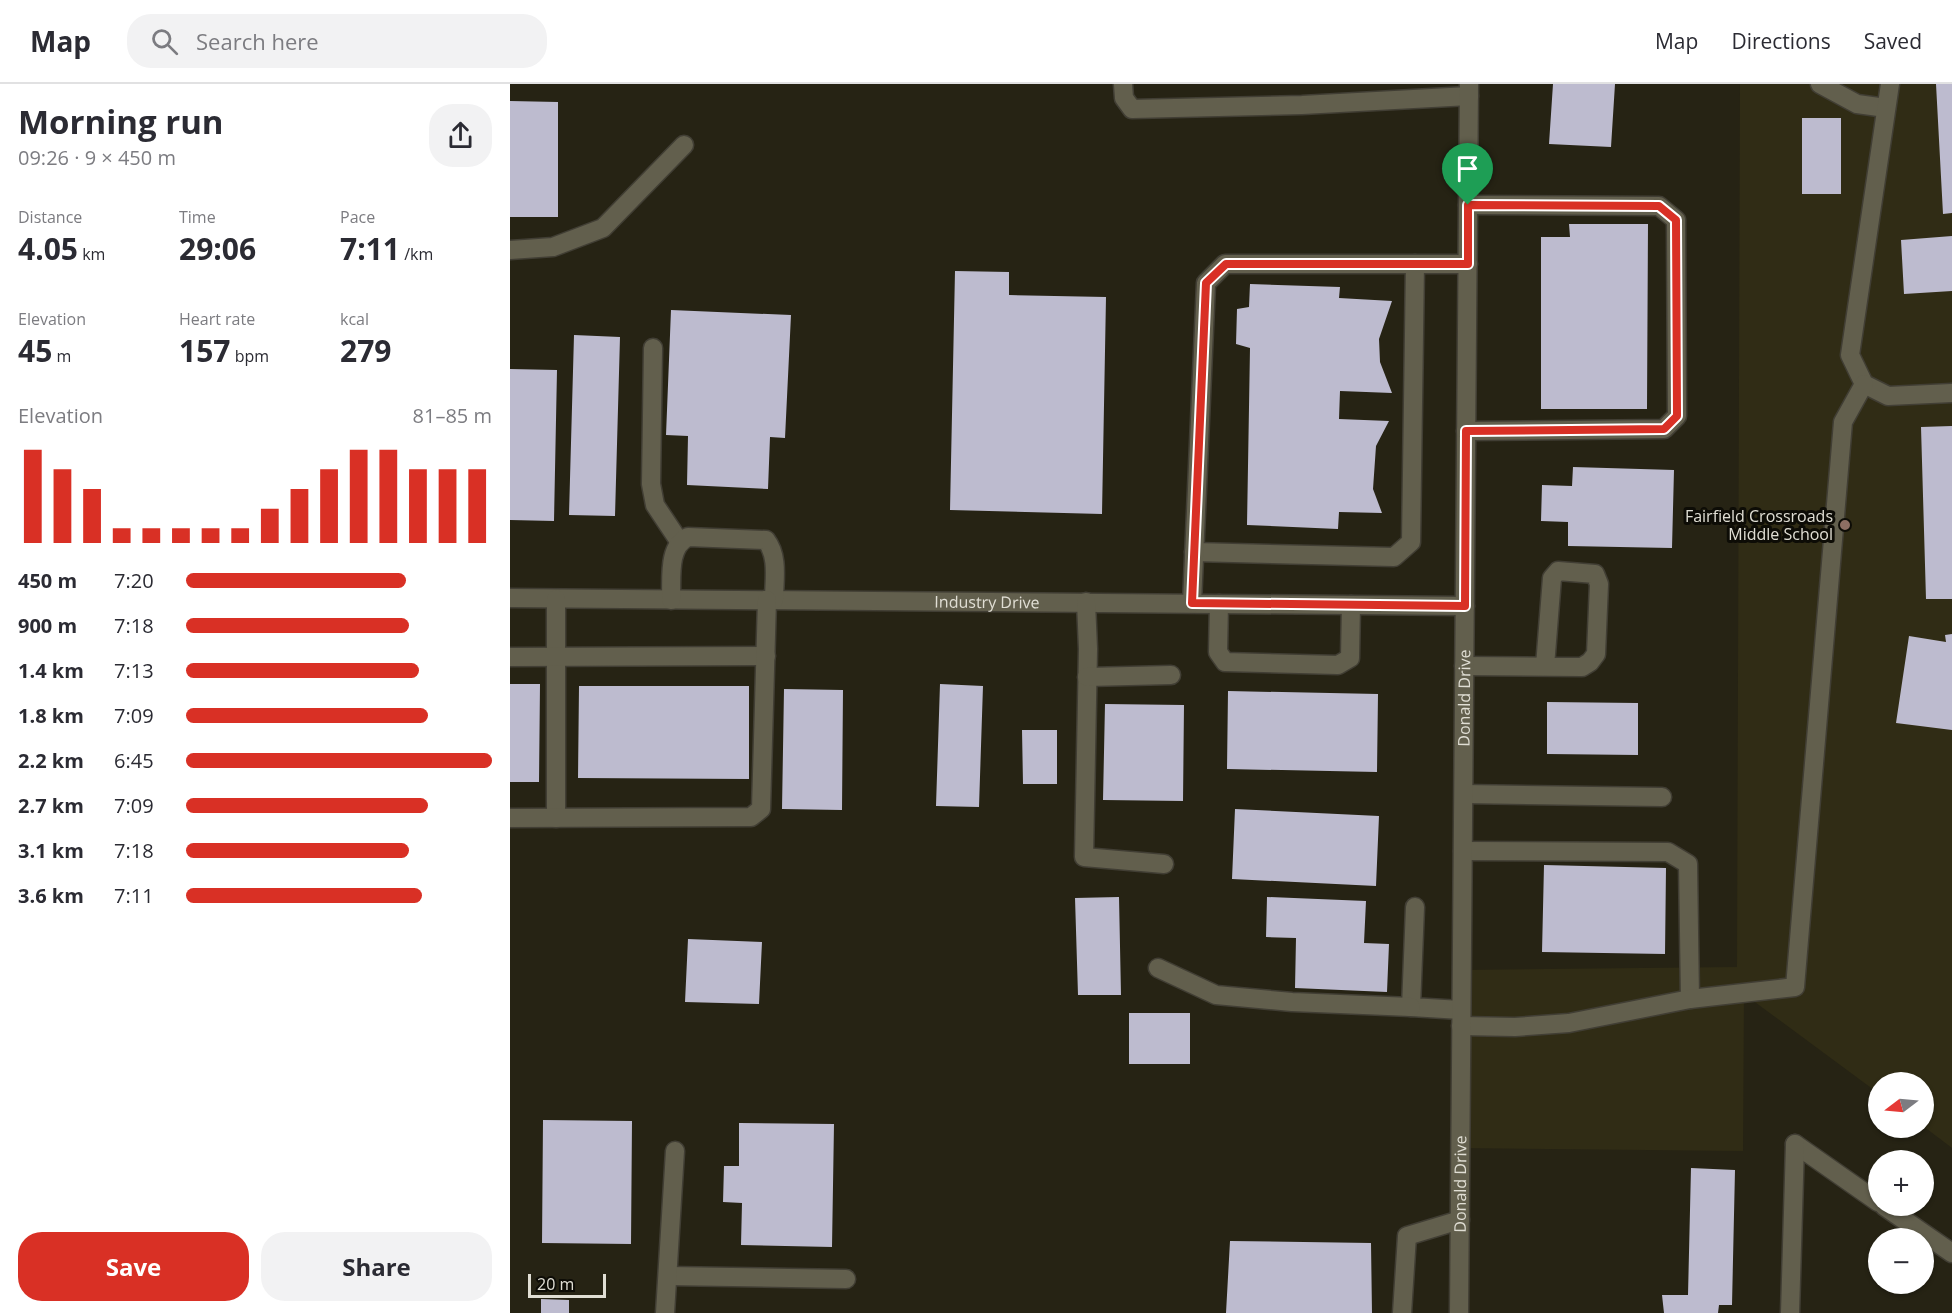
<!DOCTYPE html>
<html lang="en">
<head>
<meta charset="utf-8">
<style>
  :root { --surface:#fff; --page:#f2f2f3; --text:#2b2b33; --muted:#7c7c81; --line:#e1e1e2; --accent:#d93025 }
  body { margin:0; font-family:"Open Sans",sans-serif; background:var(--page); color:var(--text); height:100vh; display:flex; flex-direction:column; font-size:22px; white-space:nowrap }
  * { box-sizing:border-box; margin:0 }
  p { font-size:20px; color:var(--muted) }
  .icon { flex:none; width:33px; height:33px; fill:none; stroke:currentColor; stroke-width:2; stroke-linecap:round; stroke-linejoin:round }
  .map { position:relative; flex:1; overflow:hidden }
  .drawer { display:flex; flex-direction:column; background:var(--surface); width:510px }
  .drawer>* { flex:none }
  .needle { width:39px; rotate:254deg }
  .buttons { position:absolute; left:1358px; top:988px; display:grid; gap:12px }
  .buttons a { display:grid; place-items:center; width:66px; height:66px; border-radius:50%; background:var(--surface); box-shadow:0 2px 4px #0004; font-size:30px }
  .scale { position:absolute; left:18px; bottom:15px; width:78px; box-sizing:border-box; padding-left:6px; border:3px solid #e0ded4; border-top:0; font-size:16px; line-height:21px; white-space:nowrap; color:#e0ded4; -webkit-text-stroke:4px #0d0c06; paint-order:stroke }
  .pin { position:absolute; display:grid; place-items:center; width:51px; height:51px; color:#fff; margin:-62px -26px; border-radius:50% 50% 50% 0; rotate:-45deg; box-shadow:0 0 6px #0007 }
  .pin .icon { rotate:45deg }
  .round { display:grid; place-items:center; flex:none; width:63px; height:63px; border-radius:24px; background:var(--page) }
  .overview { display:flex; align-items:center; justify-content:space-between; height:102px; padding:0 18px }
  h1 { font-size:33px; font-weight:700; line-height:45px }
  .metrics { display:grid; grid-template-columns:repeat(3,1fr); gap:9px; height:102px; padding:6px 18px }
  .metrics div { display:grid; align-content:center }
  .metrics b { font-size:30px; font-weight:700 }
  .metrics small { font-size:16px; font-weight:400 }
  .metrics p { font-size:16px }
  .chart { height:168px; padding:12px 18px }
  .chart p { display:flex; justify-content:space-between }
  .chart svg { width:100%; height:108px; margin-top:6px; stroke:var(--accent); stroke-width:6 }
  .primary-button { display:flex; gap:12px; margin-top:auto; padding:12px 18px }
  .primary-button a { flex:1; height:69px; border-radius:24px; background:var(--accent); color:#fff; font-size:24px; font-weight:700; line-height:69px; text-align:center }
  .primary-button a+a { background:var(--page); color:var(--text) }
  ul { padding:0 18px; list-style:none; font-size:20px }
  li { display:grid; grid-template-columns:96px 72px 1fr; align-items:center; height:45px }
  li i { height:15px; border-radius:8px; background:var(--accent) }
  header { display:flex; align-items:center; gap:36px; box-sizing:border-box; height:84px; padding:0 30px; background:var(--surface); border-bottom:2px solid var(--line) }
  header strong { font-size:28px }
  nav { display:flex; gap:33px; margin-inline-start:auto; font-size:21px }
  .search { width:420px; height:54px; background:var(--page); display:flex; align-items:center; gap:15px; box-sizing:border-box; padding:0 21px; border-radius:24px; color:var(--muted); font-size:22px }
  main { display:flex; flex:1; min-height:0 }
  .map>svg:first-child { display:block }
  .built { fill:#302c15 }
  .building { fill:#bdbbcf }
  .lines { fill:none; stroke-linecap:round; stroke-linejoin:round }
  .minor-casing { stroke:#413e34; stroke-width:21 }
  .minor { stroke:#625f4d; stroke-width:18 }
  .route-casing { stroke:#fff; stroke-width:12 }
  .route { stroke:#d93025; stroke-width:8 }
  .education-dot { fill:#8d6e63; stroke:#0d0c06; stroke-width:2 }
  .labels { text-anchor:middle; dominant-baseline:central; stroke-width:6; stroke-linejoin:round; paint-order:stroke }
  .poi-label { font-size:16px; fill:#e0ded4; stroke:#0d0c06; text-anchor:end }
  .street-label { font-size:16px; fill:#e0ded4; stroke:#0d0c06 }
</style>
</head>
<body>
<header>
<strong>Map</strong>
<div class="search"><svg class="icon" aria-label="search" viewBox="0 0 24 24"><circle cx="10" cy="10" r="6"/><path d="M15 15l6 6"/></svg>Search here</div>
<nav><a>Map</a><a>Directions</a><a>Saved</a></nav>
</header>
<main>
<section class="drawer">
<div class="overview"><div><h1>Morning run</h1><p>09:26 · 9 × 450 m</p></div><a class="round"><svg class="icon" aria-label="share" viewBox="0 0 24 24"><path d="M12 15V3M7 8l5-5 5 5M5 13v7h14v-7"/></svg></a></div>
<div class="metrics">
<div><p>Distance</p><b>4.05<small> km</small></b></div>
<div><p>Time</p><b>29:06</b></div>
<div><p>Pace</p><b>7:11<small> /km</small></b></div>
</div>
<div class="metrics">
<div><p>Elevation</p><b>45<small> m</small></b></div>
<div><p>Heart rate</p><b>157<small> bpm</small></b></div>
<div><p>kcal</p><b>279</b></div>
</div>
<div class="chart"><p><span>Elevation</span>81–85 m</p>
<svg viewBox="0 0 160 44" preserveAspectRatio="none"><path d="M5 44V6M15 44V14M25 44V22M35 44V38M45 44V38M55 44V38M65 44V38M75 44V38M85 44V30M95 44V22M105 44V14M115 44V6M125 44V6M135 44V14M145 44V14M155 44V14"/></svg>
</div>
<ul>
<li><b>450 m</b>7:20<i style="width:72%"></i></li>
<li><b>900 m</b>7:18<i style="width:73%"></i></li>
<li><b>1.4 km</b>7:13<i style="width:76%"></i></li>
<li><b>1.8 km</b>7:09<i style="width:79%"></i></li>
<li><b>2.2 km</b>6:45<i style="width:100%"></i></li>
<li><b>2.7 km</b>7:09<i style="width:79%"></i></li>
<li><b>3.1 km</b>7:18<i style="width:73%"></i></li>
<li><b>3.6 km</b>7:11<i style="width:77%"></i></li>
</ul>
<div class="primary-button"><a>Save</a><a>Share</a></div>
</section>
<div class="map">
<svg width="1442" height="1229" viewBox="0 0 1442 1229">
  <rect width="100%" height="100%" fill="#262314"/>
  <path class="built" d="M1230,0h212v1064l-29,-22v-43h-45v10l-134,-99 -1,157 -283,-3 2,-178 275,-3z"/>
  <path class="building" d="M1043,0h62l-4,63 -62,-3z
    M1426,0h16v129l-9,1z
    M0,17l48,1v115h-48z
    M1292,34h39v76h-39z
    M1059,140h79l-1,185h-106v-172h29z
    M1442,152v55l-48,3 -3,-54z
    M445,187l54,1v23l97,2 -4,217 -152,-4z
    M740,200l90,3 -1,11 53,3 -13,38 1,23 12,31 -52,-2 -1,28 50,2 -13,25 -3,43 9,24 -43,-1 -1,17 -91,-4 3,-177 -14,-4 1,-35 12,-2z
    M161,226l120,5 -6,123 -15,-1 -2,52 -81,-4 1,-49 -22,-1z
    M64,251l46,2 -5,179 -46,-1z
    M0,285l47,1 -3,151 -44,-1z
    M1442,342v173h-26l-5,-172z
    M1063,383l101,3 -2,78 -104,-2v-24l-27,-1 1,-36 30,1z
    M1442,550v96l-56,-7 13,-87 37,6 -1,-7z
    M0,600h30l-1,98h-29z
    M430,600l43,2 -4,121 -43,-1z
    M69,602h170v93l-171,-1z
    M274,605l59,1 -1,120 -60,-1z
    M718,607l150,3 -1,78 -150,-3z
    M1037,618l91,1v52l-91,-1z
    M595,620l79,1 -1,96 -80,-1z
    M512,646h35v54h-34z
    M725,725l144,7 -3,70 -144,-7z
    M1034,781l122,3 -1,86 -123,-2z
    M609,813l2,98h-43l-3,-97z
    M757,813l99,4 -2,42 25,1 -2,48 -92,-4 1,-50 -30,-1z
    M178,855l74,3 -3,62 -74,-2z
    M619,929h61v51h-61z
    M33,1036l89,1 -1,123 -89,-1z
    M229,1039l95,1 -2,123 -91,-2 1,-42 -19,-1 1,-36h15z
    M1181,1084l44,2 -3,135h-13l-1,8h-54l-2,-18h26z
    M720,1157l141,2 1,70h-146z
    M31,1215l28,1v13h-28z"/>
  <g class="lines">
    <g class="minor-casing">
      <g id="minor">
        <path d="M613,0l1,14 8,11 170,-4 167,-9"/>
        <path d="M1310,0l37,20 29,4"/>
        <path d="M1380,0l-40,271 14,29 24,12 64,-3"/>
        <path d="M0,166l43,-3 50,-19 81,-83"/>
        <path d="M143,264l-2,136 4,21 24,36"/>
        <path d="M956,347l198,-2 13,-13 -1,-196 -17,-14 -191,-1"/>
        <path d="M684,468l200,5 17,-15 4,-278"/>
        <path id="s1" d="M0,514l955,8"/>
        <path d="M46,515v219"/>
        <path d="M161,516c1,-21 -4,-53 17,-63l78,3c13,17 8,40 8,60"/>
        <path d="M576,518l2,47 -4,208 80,7"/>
        <path d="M682,519l14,-320 19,-19h243"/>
        <path d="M709,520l-1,48 7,10 113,3 12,-7 1,-53"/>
        <path d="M0,573l256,-1"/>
        <path d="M954,582l118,1 8,-5 6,-8 3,-70 -4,-10 -37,-3 -6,7 -7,88"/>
        <path d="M577,593l84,-2"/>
        <path d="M954,710l198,3"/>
        <path d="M0,734l241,-1 10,-8 6,-209"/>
        <path d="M953,767l205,1 20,12 2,135"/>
        <path d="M905,823l-4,100 50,3"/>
        <path d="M648,884l58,27 76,7 119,5"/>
        <path d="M951,942l54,1 54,-4 121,-24 105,-12 48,-565 21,-38"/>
        <path d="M1285,1060l83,58"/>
        <path d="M1374,1122l68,47"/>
        <path d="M158,1192l178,3"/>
        <path d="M155,1229l10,-162"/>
        <path d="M892,1229l5,-77 53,-16"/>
        <path id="s2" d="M949,1229l10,-1229"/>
        <path d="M1280,1229l5,-169"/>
      </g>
    </g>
    <use href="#minor" class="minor"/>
  </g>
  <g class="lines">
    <g class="route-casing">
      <path id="route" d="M958,121l191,1 17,14 1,196 -13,13 -198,2 -1,175 -273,-3 14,-320 20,-19h242z"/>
    </g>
    <use href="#route" class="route"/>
  </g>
  <circle class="education-dot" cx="1335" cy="441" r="6"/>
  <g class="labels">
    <g class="poi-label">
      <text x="1323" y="432">Fairfield Crossroads<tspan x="1323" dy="18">Middle School</tspan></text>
    </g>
    <g class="street-label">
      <text stroke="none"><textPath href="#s1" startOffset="477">Industry Drive</textPath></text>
      <text stroke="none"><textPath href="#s2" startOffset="615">Donald Drive</textPath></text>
      <text stroke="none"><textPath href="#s2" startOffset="129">Donald Drive</textPath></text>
    </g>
  </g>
</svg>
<div class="buttons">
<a><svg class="needle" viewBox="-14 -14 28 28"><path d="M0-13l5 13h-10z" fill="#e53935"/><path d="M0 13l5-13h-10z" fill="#7c7c81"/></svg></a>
<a>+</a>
<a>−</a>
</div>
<div class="scale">20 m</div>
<div class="pin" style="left:958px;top:121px;background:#1e9e55"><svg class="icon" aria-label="arrive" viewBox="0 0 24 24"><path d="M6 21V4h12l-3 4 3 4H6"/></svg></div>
</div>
</main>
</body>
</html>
